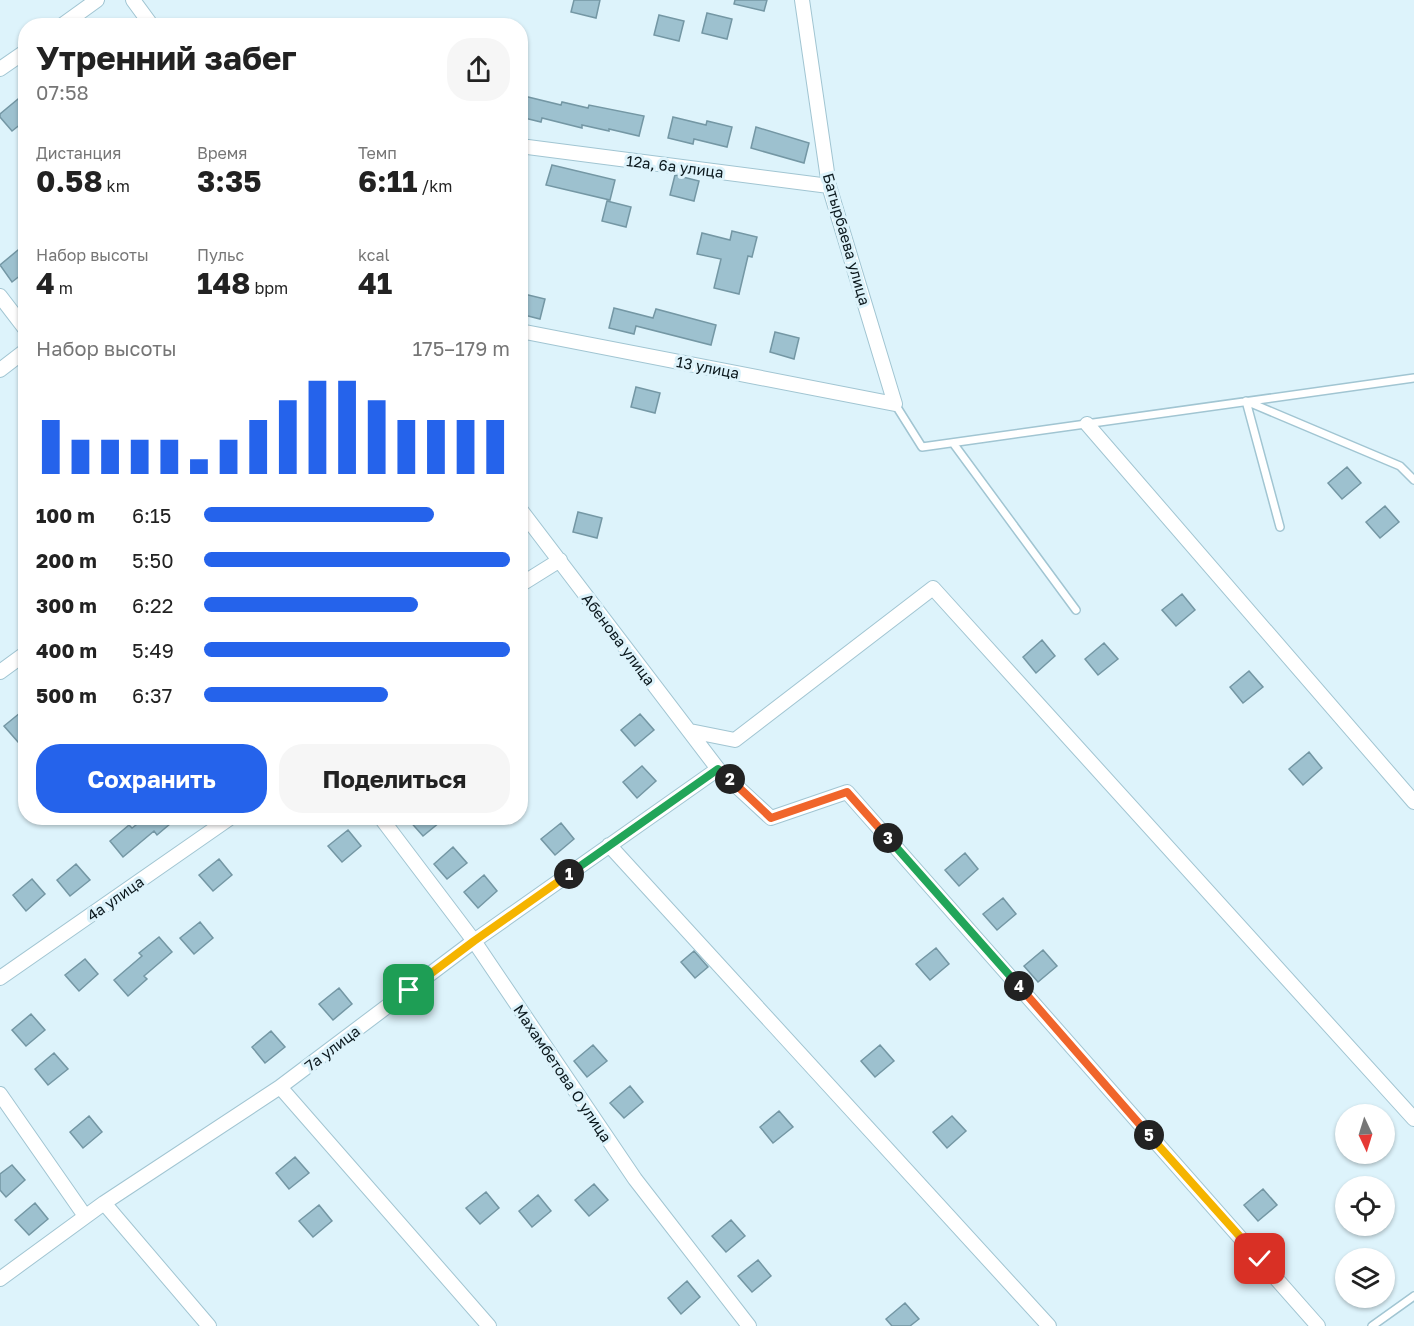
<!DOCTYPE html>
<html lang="ru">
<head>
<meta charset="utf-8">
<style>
  :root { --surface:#fff; --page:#f6f6f6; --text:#222; --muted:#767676; --accent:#2563eb }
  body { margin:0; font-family:"Golos Text",sans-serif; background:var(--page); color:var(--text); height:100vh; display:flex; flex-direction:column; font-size:22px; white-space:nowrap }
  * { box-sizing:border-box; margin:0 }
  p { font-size:20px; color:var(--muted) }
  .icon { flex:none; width:33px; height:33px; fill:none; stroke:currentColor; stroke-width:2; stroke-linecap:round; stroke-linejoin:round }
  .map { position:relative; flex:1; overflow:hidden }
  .drawer { position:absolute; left:18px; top:18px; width:510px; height:807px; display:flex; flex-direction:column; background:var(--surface); border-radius:24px; box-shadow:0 2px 4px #0004 }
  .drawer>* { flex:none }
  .needle { width:39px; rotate:176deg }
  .fabs { position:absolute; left:1335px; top:1104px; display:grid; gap:12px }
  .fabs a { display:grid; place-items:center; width:60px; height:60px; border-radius:50%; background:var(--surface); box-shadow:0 2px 4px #0004; font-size:30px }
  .pin { position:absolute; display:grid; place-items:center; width:51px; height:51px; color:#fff; margin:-26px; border-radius:12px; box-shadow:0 3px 9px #0006 }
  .km { position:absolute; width:30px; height:30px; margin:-15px; border-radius:50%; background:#222; color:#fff; font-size:16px; line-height:30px; text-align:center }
  .round { display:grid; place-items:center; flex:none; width:63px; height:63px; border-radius:24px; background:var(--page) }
  .headline { display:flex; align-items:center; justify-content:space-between; height:102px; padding:0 18px }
  h1 { font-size:33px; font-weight:700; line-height:45px }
  .figures { display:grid; grid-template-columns:repeat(3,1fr); gap:9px; height:102px; padding:6px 18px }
  .figures div { display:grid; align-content:center }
  .figures b { font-size:30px; font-weight:700 }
  .figures small { font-size:16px; font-weight:400 }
  .figures p { font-size:16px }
  .chart { height:168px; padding:12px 18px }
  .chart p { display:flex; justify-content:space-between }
  .chart svg { width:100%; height:108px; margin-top:6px; stroke:var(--accent); stroke-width:6 }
  .action { display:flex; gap:12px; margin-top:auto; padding:12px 18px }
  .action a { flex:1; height:69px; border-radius:24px; background:var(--accent); color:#fff; font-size:24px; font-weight:700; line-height:69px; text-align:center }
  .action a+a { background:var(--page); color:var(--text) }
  ul { padding:0 18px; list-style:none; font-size:20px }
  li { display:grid; grid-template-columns:96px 72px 1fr; align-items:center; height:45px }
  li i { height:15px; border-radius:8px; background:var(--accent) }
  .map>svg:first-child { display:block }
  .building { fill:#9dc1cf; stroke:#7497a4; stroke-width:1.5 }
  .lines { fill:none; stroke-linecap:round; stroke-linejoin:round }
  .lane-casing { stroke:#a1c5d2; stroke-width:10 }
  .street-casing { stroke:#a1c5d2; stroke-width:16 }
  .lane { stroke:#fff; stroke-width:7 }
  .street { stroke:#fff; stroke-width:14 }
  .split-1-casing { stroke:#fff; stroke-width:12 }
  .split-2-casing { stroke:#fff; stroke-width:12 }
  .split-3-casing { stroke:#fff; stroke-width:12 }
  .split-4-casing { stroke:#fff; stroke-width:12 }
  .split-5-casing { stroke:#fff; stroke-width:12 }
  .split-6-casing { stroke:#fff; stroke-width:12 }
  .split-1 { stroke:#f5b400; stroke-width:8 }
  .split-2 { stroke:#22a559; stroke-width:8 }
  .split-3 { stroke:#f0652b; stroke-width:8 }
  .split-4 { stroke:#22a559; stroke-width:8 }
  .split-5 { stroke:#f0652b; stroke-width:8 }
  .split-6 { stroke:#f5b400; stroke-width:8 }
  .labels { text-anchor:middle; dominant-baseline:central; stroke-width:6; stroke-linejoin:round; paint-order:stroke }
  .street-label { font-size:15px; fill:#0b181d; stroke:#ddf3fb }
</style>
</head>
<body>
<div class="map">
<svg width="1414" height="1326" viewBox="0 0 1414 1326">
  <rect width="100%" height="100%" fill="#ddf3fb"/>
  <path class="building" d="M574,0h26l-4,18 -25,-6z
    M735,0h32l-3,11 -30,-7z
    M707,13l25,6 -5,20 -25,-6z
    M659,15l25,6 -5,20 -25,-6z
    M520,95l41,10 1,-3 26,6 1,-3 55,11 -5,20 -30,-7v2l-27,-6v3l-40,-10 -1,4 -21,-5z
    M18,99l8,9v12l-14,11 -12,-14v-3z
    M673,117l33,8 1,-4 25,6 -5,20 -33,-8 -1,5 -25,-6z
    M756,127l53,16 -5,20 -53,-15z
    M552,165l63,15 -5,20 -64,-15z
    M675,175l24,6 -5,20 -24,-6z
    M607,201l24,6 -5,20 -24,-6z
    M732,231l25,6 -5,20 -4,-1 -9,38 -25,-6 7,-29 -24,-5 5,-21 28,7z
    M18,250l8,8v13l-14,11 -12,-17z
    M520,293l25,6 -5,20 -20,-5z
    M614,308l39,10 3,-9 60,16 -5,20 -75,-19 -2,8 -25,-6z
    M775,332l24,6 -5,21 -24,-7z
    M636,387l24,6 -5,20 -24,-6z
    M1347,467l14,16 -19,16 -14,-16z
    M1385,506l14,16 -19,16 -14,-16z
    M578,512l24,6 -5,20 -24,-6z
    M1182,594l13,16 -19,16 -14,-16z
    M1042,640l13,16 -19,17 -13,-16z
    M1104,643l14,16 -20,16 -13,-16z
    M1249,671l14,16 -20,16 -13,-16z
    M26,708v28l-8,6 -14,-16z
    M640,714l14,16 -19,16 -14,-16z
    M1309,752l13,16 -19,17 -14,-16z
    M642,766l14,15 -19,17 -14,-16z
    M145,818h32l-20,17 -3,-4 -31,26 -13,-16 19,-16 3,3z
    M407,818h38l-22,18z
    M561,823l13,16 -19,16 -14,-16z
    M348,830l13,16 -19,16 -14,-16z
    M453,847l14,16 -20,16 -13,-15z
    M965,853l13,16 -19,17 -14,-16z
    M219,859l13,16 -19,16 -14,-16z
    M76,864l14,16 -20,16 -13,-16z
    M484,875l13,16 -19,17 -14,-16z
    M32,879l13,15 -19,17 -13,-16z
    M1003,898l13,16 -19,16 -14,-16z
    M200,922l13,16 -19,16 -14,-16z
    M159,937l13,15 -28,24 3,3 -19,17 -14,-16 28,-24 -3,-3z
    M936,948l13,16 -19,16 -14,-16z
    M1043,950l14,16 -19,16 -14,-16z
    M694,951l14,16 -13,11 -14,-16z
    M85,959l13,15 -19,17 -14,-16z
    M339,988l13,16 -19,16 -14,-16z
    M31,1014l14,16 -19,16 -14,-16z
    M271,1031l14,16 -20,16 -13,-16z
    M593,1045l14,16 -20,16 -13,-16z
    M880,1045l14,16 -19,16 -14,-16z
    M54,1053l14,16 -20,16 -13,-16z
    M630,1086l13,16 -19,16 -14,-15z
    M779,1111l14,16 -20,16 -13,-16z
    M89,1116l13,16 -19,16 -13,-16z
    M952,1116l14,15 -19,17 -14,-16z
    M295,1157l14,16 -20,16 -13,-16z
    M12,1165l13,15 -19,17 -6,-7v-16z
    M594,1184l14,16 -19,16 -14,-16z
    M1263,1189l14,16 -19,16 -14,-16z
    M486,1192l13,16 -19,16 -14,-16z
    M538,1195l13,16 -19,16 -13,-16z
    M35,1203l13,16 -19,16 -14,-15z
    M319,1205l13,16 -19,16 -14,-16z
    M731,1220l14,16 -19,16 -14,-16z
    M758,1260l13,16 -19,16 -14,-16z
    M687,1281l13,16 -19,17 -13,-16z
    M905,1303l14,16 -9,7h-18l-6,-7z"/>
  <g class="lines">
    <g class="lane-casing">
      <path id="lane" d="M895,404l27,43 492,-69
        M953,443l123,167
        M1280,527l-34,-126 154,65 14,14
        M1372,1326l42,-30"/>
    </g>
    <g class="street-casing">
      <path id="street" d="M133,0l19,26
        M61,26l36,-26
        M0,69l26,-18
        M520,146l309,40
        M0,296l26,34
        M520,331l375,73 -66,-218 -27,-186
        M0,370l26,-20
        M1087,424l327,378
        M520,509l198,260 53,49 76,-26 471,534
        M520,585l40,-25
        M0,672l26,-19
        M690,731l45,9 198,-152 481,531
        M381,818l93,123 161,238 114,147
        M609,845l440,481
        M0,978l230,-160
        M280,1087l209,239
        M0,1094l85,122
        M104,1203l105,123
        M0,1279l104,-76 176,-116 194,-146 244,-172"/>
    </g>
    <use href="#lane" class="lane"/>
    <use href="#street" class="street"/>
  </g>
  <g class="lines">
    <g class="split-1-casing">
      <path id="split-1" d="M409,990l65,-49 95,-67"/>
    </g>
    <g class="split-2-casing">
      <path id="split-2" d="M569,874l149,-105 12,10"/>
    </g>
    <g class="split-3-casing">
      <path id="split-3" d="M730,779l41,39 76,-26 41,46"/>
    </g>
    <g class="split-4-casing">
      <path id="split-4" d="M888,838l131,148"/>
    </g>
    <g class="split-5-casing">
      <path id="split-5" d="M1019,986l130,149"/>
    </g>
    <g class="split-6-casing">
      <path id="split-6" d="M1149,1135l111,124"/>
    </g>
    <use href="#split-1" class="split-1"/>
    <use href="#split-2" class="split-2"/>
    <use href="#split-3" class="split-3"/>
    <use href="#split-4" class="split-4"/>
    <use href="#split-5" class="split-5"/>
    <use href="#split-6" class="split-6"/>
  </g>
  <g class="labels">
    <g class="street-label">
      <text transform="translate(675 166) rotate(7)">12а, 6а улица</text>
      <text transform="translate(847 239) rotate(74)">Батырбаева улица</text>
      <text transform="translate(708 367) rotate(11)">13 улица</text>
      <text transform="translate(619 639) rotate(53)">Абенова улица</text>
      <text transform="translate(115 898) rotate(-35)">4а улица</text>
      <text transform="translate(332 1048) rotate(-37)">7а улица</text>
      <text transform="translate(563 1073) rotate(56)">Махамбетова О улица</text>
    </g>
  </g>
</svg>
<div class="fabs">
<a><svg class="needle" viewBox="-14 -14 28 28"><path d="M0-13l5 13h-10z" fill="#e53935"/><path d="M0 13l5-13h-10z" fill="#767676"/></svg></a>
<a><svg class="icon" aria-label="locate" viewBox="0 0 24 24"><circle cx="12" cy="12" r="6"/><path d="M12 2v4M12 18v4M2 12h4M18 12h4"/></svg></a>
<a><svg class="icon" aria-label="layers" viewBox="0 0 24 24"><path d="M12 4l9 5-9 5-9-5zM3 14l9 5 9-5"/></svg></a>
</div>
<div class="pin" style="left:409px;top:990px;background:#1e9e55"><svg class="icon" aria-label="arrive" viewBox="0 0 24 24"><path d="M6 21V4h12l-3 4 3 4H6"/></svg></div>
<div class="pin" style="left:1260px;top:1259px;background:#d93025"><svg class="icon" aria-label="check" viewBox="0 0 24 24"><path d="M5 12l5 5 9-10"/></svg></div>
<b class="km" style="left:569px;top:874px">1</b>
<b class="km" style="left:730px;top:779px">2</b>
<b class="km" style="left:888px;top:838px">3</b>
<b class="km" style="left:1019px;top:986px">4</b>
<b class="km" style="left:1149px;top:1135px">5</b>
<section class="drawer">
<div class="headline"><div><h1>Утренний забег</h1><p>07:58</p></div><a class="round"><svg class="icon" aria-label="share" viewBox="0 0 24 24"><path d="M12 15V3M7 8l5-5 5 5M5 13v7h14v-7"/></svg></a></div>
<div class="figures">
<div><p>Дистанция</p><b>0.58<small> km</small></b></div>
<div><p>Время</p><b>3:35</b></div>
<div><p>Темп</p><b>6:11<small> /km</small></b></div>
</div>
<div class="figures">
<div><p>Набор высоты</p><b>4<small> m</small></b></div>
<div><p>Пульс</p><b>148<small> bpm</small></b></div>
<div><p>kcal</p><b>41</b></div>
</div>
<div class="chart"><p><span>Набор высоты</span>175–179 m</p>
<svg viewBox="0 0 160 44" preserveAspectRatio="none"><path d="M5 44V22M15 44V30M25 44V30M35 44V30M45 44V30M55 44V38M65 44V30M75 44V22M85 44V14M95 44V6M105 44V6M115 44V14M125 44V22M135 44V22M145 44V22M155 44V22"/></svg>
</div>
<ul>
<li><b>100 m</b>6:15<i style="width:75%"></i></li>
<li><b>200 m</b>5:50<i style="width:100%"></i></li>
<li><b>300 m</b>6:22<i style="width:70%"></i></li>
<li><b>400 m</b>5:49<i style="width:100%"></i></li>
<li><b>500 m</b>6:37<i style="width:60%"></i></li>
</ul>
<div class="action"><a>Сохранить</a><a>Поделиться</a></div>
</section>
</div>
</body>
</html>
